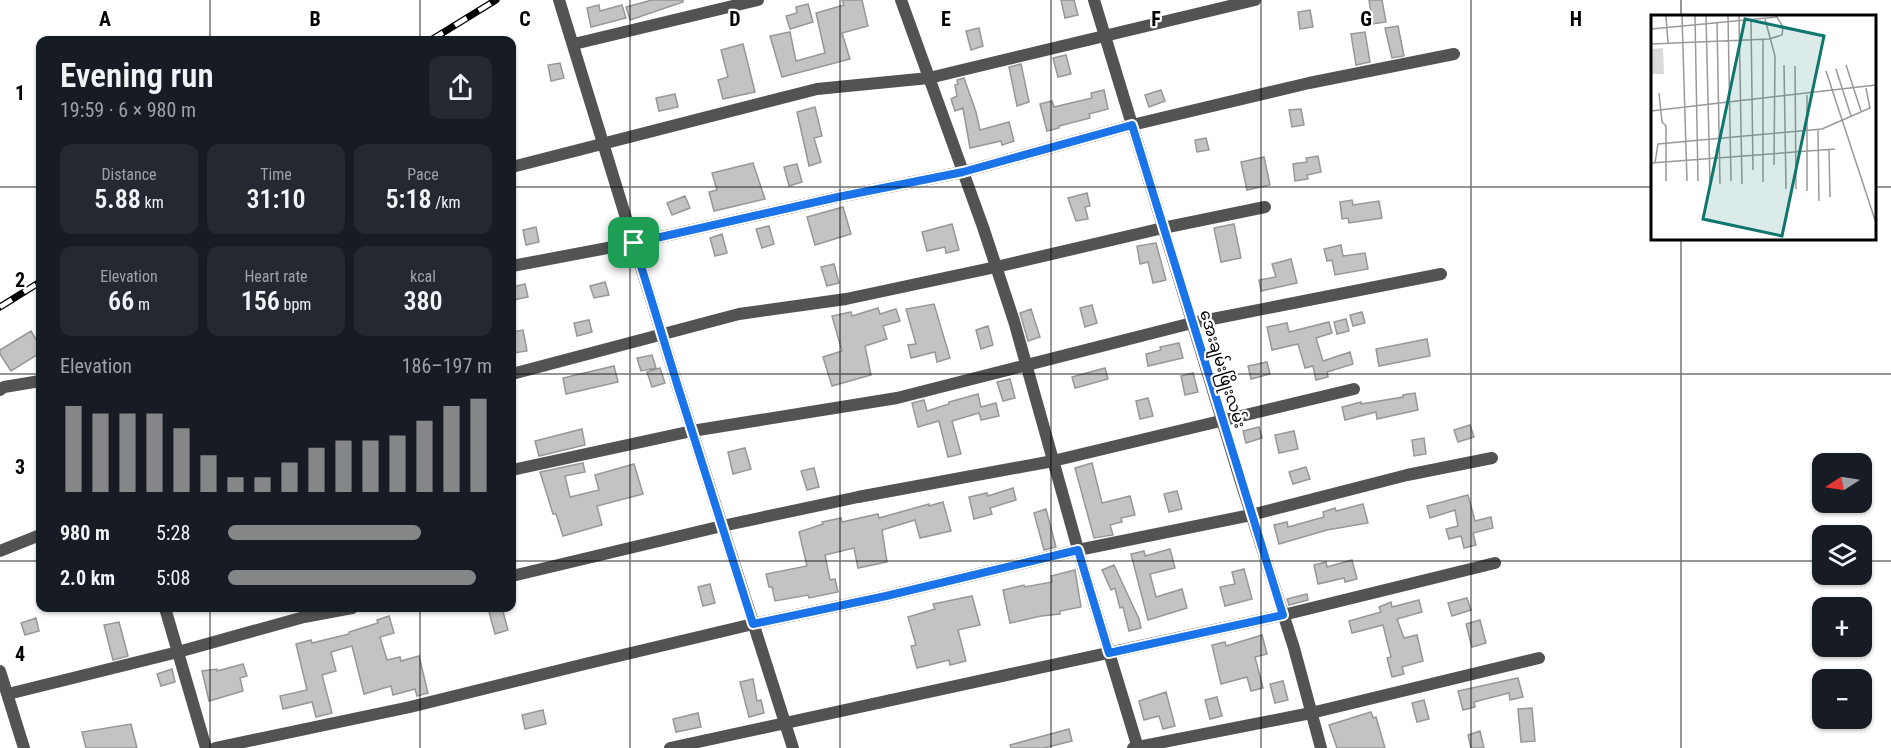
<!DOCTYPE html>
<html lang="en">
<head>
<meta charset="utf-8">
<style>
  :root { --surface:#171b24; --page:#242831; --text:#f1f3f6; --muted:#9ea1a6; --accent:#858687 }
  body { margin:0; font-family:"Roboto Condensed","Noto Sans Myanmar",sans-serif; background:var(--page); color:var(--text); height:100vh; display:flex; flex-direction:column; font-size:22px; white-space:nowrap }
  * { box-sizing:border-box; margin:0 }
  p { font-size:20px; color:var(--muted) }
  .icon { flex:none; width:33px; height:33px; fill:none; stroke:currentColor; stroke-width:2; stroke-linecap:round; stroke-linejoin:round }
  .map { position:relative; flex:1; overflow:hidden }
  .side { position:absolute; left:36px; top:36px; width:480px; height:576px; display:flex; flex-direction:column; background:var(--surface); border-radius:12px; box-shadow:0 2px 4px #0004 }
  .side>* { flex:none }
  .needle { width:39px; rotate:258deg }
  .tools { position:absolute; left:1812px; top:453px; display:grid; gap:12px }
  .tools a { display:grid; place-items:center; width:60px; height:60px; border-radius:12px; background:var(--surface); box-shadow:0 2px 4px #0004; font-size:30px }
  .pin { position:absolute; display:grid; place-items:center; width:51px; height:51px; color:#fff; margin:-26px; border-radius:12px; box-shadow:0 3px 9px #0006 }
  .round { display:grid; place-items:center; flex:none; width:63px; height:63px; border-radius:12px; background:var(--page) }
  .summary { display:flex; align-items:center; justify-content:space-between; height:102px; padding:0 24px }
  h1 { font-size:33px; font-weight:600; line-height:45px }
  .metrics { display:grid; grid-template-columns:repeat(3,1fr); gap:9px; height:102px; padding:6px 24px }
  .metrics div { display:grid; align-content:center; border-radius:12px; background:var(--page); text-align:center }
  .metrics b { font-size:26px; font-weight:600 }
  .metrics small { font-size:16px; font-weight:400 }
  .metrics p { font-size:16px }
  .chart { height:168px; padding:12px 24px }
  .chart p { display:flex; justify-content:space-between }
  .chart svg { width:100%; height:108px; margin-top:6px; stroke:var(--accent); stroke-width:6 }
  ul { padding:0 24px; list-style:none; font-size:20px }
  li { display:grid; grid-template-columns:96px 72px 1fr; align-items:center; height:45px }
  li i { height:15px; border-radius:8px; background:var(--accent) }
  .map>svg:first-child { display:block }
  .building { fill:#c3c3c3; stroke:#979797; stroke-width:1.5 }
  .lines { fill:none; stroke-linecap:round; stroke-linejoin:round }
  .minor { stroke:#535353; stroke-width:12 }
  .rail-casing { stroke:#000; stroke-width:7 }
  .rail { stroke:#fff; stroke-width:4.5; stroke-dasharray:14; stroke-linecap:butt }
  .route-casing { stroke:#fff; stroke-width:12 }
  .route { stroke:#1a73e8; stroke-width:8 }
  .grid { fill:none; stroke:#000; stroke-width:1.5; stroke-opacity:0.55 }
  .labels { text-anchor:middle; dominant-baseline:central; stroke-width:4.5; stroke-linejoin:round; paint-order:stroke }
  .street-label { font-size:16px; fill:#000; stroke:#fff }
  .inset-road { fill:none; stroke:#999; stroke-width:1.5 }
  .view { fill:#0f766e; fill-opacity:0.15; stroke:#0f766e; stroke-width:3 }
  .inset-edge { fill:none; stroke:#000; stroke-width:3 }
  .grid-label { font-size:20px; text-anchor:middle; font-weight:bold; fill:#000; stroke:#fff; stroke-width:4.5; stroke-linejoin:round; paint-order:stroke }
</style>
</head>
<body>
<div class="map">
<svg width="1891" height="748" viewBox="0 0 1891 748">
  <rect width="100%" height="100%" fill="#fff"/>
  <path class="building" d="M652,0h31v2l-53,18 -4,-13z
    M842,0h20l6,26 -26,7 8,26 -68,18 -12,-41 20,-4 6,29 29,-8 -9,-40 28,-8z
    M1061,0h13l4,15 -13,3z
    M1369,0h13l4,22 -13,2z
    M808,4l5,18 -23,7 -4,-13 11,-3 -1,-6z
    M599,5l1,6 22,-6 4,13 -35,9 -4,-19z
    M1310,10l3,17 -13,2 -2,-17z
    M1398,26l6,30 -12,2 -7,-30z
    M979,28l4,18 -12,4 -5,-19z
    M1365,32l5,30 -14,3 -5,-31z
    M743,44l12,48 -32,7 -5,-19 10,-3 -7,-27z
    M1066,55l5,19 -13,3 -5,-19z
    M560,63l4,15 -13,3 -3,-16z
    M1021,64l8,38 -12,4 -8,-39z
    M964,78l12,34 4,18 29,-8 5,19 -12,4 -1,-4 -31,7 -7,-40 -8,3 -4,-12 6,-3 -2,-11 3,-1 -1,-4z
    M1104,90l4,19 -19,5 1,4 -31,8v2l-12,3 -7,-27 12,-3 2,6 38,-9 -1,-5z
    M1161,90l4,11 -16,6 -4,-12z
    M675,94l3,13 -19,4 -3,-13z
    M815,107l7,29 -8,2 7,24 -12,4 -12,-54z
    M1301,109l3,16 -12,2 -3,-17z
    M1206,138l3,12 -12,2 -2,-12z
    M1318,156l3,16 -14,3 1,4 -13,2 -2,-17 14,-2 -1,-4z
    M1264,157l6,28 -23,5 -6,-28z
    M753,163l12,36 -51,12 -5,-19 8,-2 -5,-17z
    M797,164l5,18 -13,4 -5,-19z
    M1087,193l3,13 -5,1 3,12 -12,2 -8,-23z
    M685,196l5,12 -18,7 -5,-12z
    M1352,200l1,5 26,-4 3,17 -33,5 -1,-5 -6,1 -2,-17z
    M843,207l8,27 -36,11 -8,-28z
    M952,224l7,26 -13,3 -1,-6 -18,4 -5,-19z
    M1234,224l7,34 -20,4 -7,-34z
    M769,226l5,18 -12,4 -6,-19z
    M536,227l3,15 -13,3 -3,-15z
    M722,234l5,19 -12,3 -5,-18z
    M1156,243l10,37 -13,3 -5,-21 -8,2 -3,-18z
    M1341,245l2,11 22,-3 3,16 -33,6 -3,-15 -5,1 -3,-12z
    M1291,259l6,24 -36,8 -2,-11 17,-3 -4,-13z
    M834,264l5,19 -12,3 -6,-19z
    M605,282l4,13 -15,3 -4,-12z
    M525,284l3,13 -15,3 -1,-13z
    M934,304l16,54 -13,4 -2,-10 -24,6 -3,-13 8,-1 -10,-35z
    M1092,305l5,18 -12,4 -5,-19z
    M878,308l2,6 16,-5 4,12 -17,5 4,13 -22,7 6,29 -39,11 -9,-29 19,-6 -10,-35 19,-4 1,4z
    M1031,309l9,28 -12,4 -8,-28z
    M1362,312l3,11 -12,3 -3,-11z
    M1346,319l3,12 -12,3 -3,-12z
    M589,320l3,12 -15,4 -3,-13z
    M1329,322l3,11 -16,5 7,23 27,-9 3,12 -26,8 1,5 -12,3 -3,-14 -8,2 -7,-24 -26,6 -5,-23 20,-4 2,9z
    M988,326l5,19 -12,4 -5,-19z
    M523,330l4,21 -13,2 -2,-21z
    M31,331l9,15v7l-29,18 -11,-17v-4z
    M1427,339l3,17 -51,10 -3,-17z
    M1179,343l4,15 -35,8 -2,-12 15,-4 -1,-3z
    M652,355l4,13 -15,3 -4,-13z
    M1267,362l3,12 -19,5 -3,-13z
    M614,366l4,16 -52,12 -3,-16z
    M660,368l5,15 -13,4 -5,-15z
    M1105,368l3,11 -33,9 -3,-11z
    M1193,373l5,19 -13,3 -4,-19z
    M1010,379l5,19 -12,3 -6,-19z
    M1415,393l3,17 -41,9 -1,-7 -31,8 -3,-13 19,-5v2l42,-7v-2z
    M978,394l3,13 15,-4 3,13 -18,4 -2,-7 -27,8 9,33 -13,3 -9,-36 -21,6 -6,-24 12,-3 3,11 22,-7v-2z
    M1148,398l5,18 -13,3 -4,-18z
    M1470,425l4,12 -16,5 -4,-12z
    M1259,427l3,11 -16,5 -3,-12z
    M582,429l3,16 -46,11 -4,-15z
    M1294,431l4,18 -19,4 -4,-18z
    M1424,438l2,16 -12,2 -2,-16z
    M745,448l6,21 -18,5 -5,-22z
    M583,463l2,9 -20,4 5,21 29,-7 -4,-15 39,-11 9,30 -46,12 5,19 -39,11 -7,-22h-3l-13,-42z
    M1092,463l10,40 28,-7 5,19 -14,3 1,4 -12,3 3,10 -19,3 -19,-70z
    M1306,467l4,12 -17,5 -4,-12z
    M814,468l5,19 -12,3 -6,-19z
    M1013,488l3,12 -26,8 2,6 -18,5 -5,-22 18,-4 1,3z
    M1177,491l5,18 -13,3 -5,-18z
    M1468,495l7,26 16,-4 2,11 -20,5 3,12 -12,3 -3,-12 -12,3 -3,-10 12,-3 -3,-16 -25,8 -3,-12z
    M943,502l8,29 -31,7 -5,-18 -33,10 5,32 -29,6 -4,-20 -29,7 5,25 5,-1 3,13 -29,6 -1,-3 -33,6 -3,-14h-3l-3,-13 41,-8 -8,-34 24,-8 -1,-2 19,-4 1,4 36,-8 1,4 50,-14v2z
    M1363,504l5,19 -41,7 -48,14 -5,-19 13,-3 1,5 36,-10 -1,-5 12,-4 1,3z
    M1046,509l10,38 -12,3 -10,-37z
    M1170,549l5,19 -25,6 6,23 26,-8 5,19 -39,12 -17,-66 13,-3 1,5z
    M1352,560l5,19 -12,3 -1,-4 -26,6 -4,-19 12,-3 1,5z
    M1114,565l25,54 2,9 -12,3 -6,-24 -3,1 -5,-20 -4,2 -9,-20z
    M1244,569l8,30 -27,7 -5,-19 15,-3 -3,-12z
    M1075,570l6,37 -21,4v3l-19,2 -31,7 -7,-33 21,-5 1,2 27,-5 -1,-6z
    M710,584l5,19 -12,3 -5,-19z
    M1307,594l1,6 -19,5 -2,-6z
    M972,596l8,29 -22,5 8,31 -16,4 -1,-5 -32,8 -6,-22 5,-1 -8,-28 27,-8 -2,-5z
    M1467,598l4,12 -19,6 -4,-13z
    M1419,600l3,12 -25,7 7,19 13,-3 6,26 -21,6 2,7 -12,3 -5,-19 4,-1 -8,-32 -31,8 -3,-12 32,-9 -2,-5 12,-5 1,5z
    M488,608h14l6,22 -13,4z
    M389,616l5,17 -14,4 7,23 13,-3 1,4 18,-5 9,37 -11,3 -2,-7 -22,6 -2,-9 -27,8 -12,-48 -21,6 5,19 -14,4 10,38 -16,4 -4,-15 -29,7 -3,-13 27,-6 -11,-46 15,-4 1,3 37,-9v-2l29,-9 -1,-3z
    M36,618l3,13 -14,4 -4,-12z
    M1480,620l6,23 -14,4 -6,-23z
    M119,622l9,34 -15,4 -9,-35z
    M1262,635l5,19 -12,3 8,31 -12,3 -4,-14 -26,7 -9,-39 13,-3 1,4z
    M243,664l4,12 -7,2 3,13 -34,10 -7,-30 15,-2v2z
    M172,669l3,13 -14,4 -4,-12z
    M1518,678l5,19 -13,3 -1,-7 -35,9 1,5 -12,3 -5,-19z
    M753,679l4,22 4,-1 3,13 -15,4 -9,-35z
    M1283,681l5,19 -13,3 -5,-19z
    M1166,692l9,34 -12,3 -4,-13 -15,4 -5,-19z
    M1217,697l5,19 -12,3 -5,-19z
    M1424,700l5,19 -12,3 -5,-19z
    M1532,708l3,33 -14,1 -3,-33z
    M543,710l3,14 -21,5 -3,-14z
    M1371,712l2,6 3,-1 9,31h-48l-8,-23z
    M698,713l3,14 -25,5 -3,-13z
    M131,724l6,24h-51l-4,-16z
    M1069,729l3,12 -28,7h-33l-1,-3z
    M1480,731l4,17h-13l-3,-13z"/>
  <g class="lines">
    <path class="minor" d="M559,0l119,387 115,361
      M901,0l82,227 31,94 69,246 55,181
      M1094,0l146,479 54,169 27,100
      M574,44l184,-44
      M512,167l305,-78 112,-11 326,-78
      M512,266l122,-23 204,-46 125,-25 169,-47 177,-42 145,-29
      M512,374l227,-60 107,-15 150,-32 167,-39 102,-21
      M0,390l4,-3 36,-6
      M512,470l180,-39 205,-33 295,-75 249,-49
      M0,551l40,-16
      M512,576l210,-50 136,-29 195,-36 301,-72
      M165,608l41,140
      M0,671l24,77
      M8,694l170,-42 126,-35 48,-9
      M215,748l195,-41 179,-44 164,-39 133,-28 192,-46 173,-35 156,-40 85,-17
      M670,748l613,-133 212,-52
      M1133,748l178,-35 228,-55"/>
    <g class="rail-casing">
      <path id="rail" d="M431,40l65,-40
        M0,307l40,-25"/>
    </g>
    <use href="#rail" class="rail"/>
  </g>
  <g class="lines">
    <g class="route-casing">
      <path id="route" d="M1132,125l151,490 -174,38 -31,-103 -192,46 -133,28 -75,-237 -44,-144 204,-46 125,-25z"/>
    </g>
    <use href="#route" class="route"/>
  </g>
  <path class="grid" d="M210,0v40M420,0v40M630,0v748M840,0v748M1051,0v748M1261,0v748M1471,0v748M1681,0v16M0,187h40M512,187h1140M1874,187h17M1681,238v510M0,374h40M512,374h1379M0,561h40M512,561h1310M1862,561h29M210,608v140M420,608v140"/>
  <g class="labels">
    <g class="street-label">
      <text transform="translate(1223 369) rotate(73)">အေးချမ်းဖြိုးလမ်း</text>
    </g>
  </g>
  <g transform="translate(1651 15)">
    <rect width="225" height="225" fill="#fff"/>
    <path d="M12,33l1,26h-13v-25z" fill="#dadada"/>
    <path class="inset-road" d="M15,1l2,27M31,1l5,165M44,1l3,165M55,1l4,167M77,1l3,165M88,1l3,168M114,4l10,37 -1,109M100,6l2,149M66,8l3,161M0,14l126,-12 6,10 -1,8 -13,4 -118,5M112,24v143M133,50l2,124M195,50l15,46M144,51l1,123M185,54l15,47M175,56l50,152M8,78l3,29 4,4v55M156,80v96M0,96l225,-26M167,115l1,71M178,134l1,48M0,148l184,-14M4,148l3,-19 164,-15 48,-21 -4,-20"/>
    <path class="view" d="M94,4l79,17 -42,200 -79,-17z"/>
    <rect width="225" height="225" class="inset-edge"/>
  </g>
  <g class="grid-label">
    <text x="105" y="26">A</text>
    <text x="315" y="26">B</text>
    <text x="525" y="26">C</text>
    <text x="735" y="26">D</text>
    <text x="946" y="26">E</text>
    <text x="1156" y="26">F</text>
    <text x="1366" y="26">G</text>
    <text x="1576" y="26">H</text>
    <text x="20" y="100">1</text>
    <text x="20" y="287">2</text>
    <text x="20" y="474">3</text>
    <text x="20" y="661">4</text>
  </g>
</svg>
<div class="tools">
<a><svg class="needle" viewBox="-14 -14 28 28"><path d="M0-13l5 13h-10z" fill="#e53935"/><path d="M0 13l5-13h-10z" fill="#9ea1a6"/></svg></a>
<a><svg class="icon" aria-label="layers" viewBox="0 0 24 24"><path d="M12 4l9 5-9 5-9-5zM3 14l9 5 9-5"/></svg></a>
<a>+</a>
<a>−</a>
</div>
<div class="pin" style="left:634px;top:243px;background:#1e9e55"><svg class="icon" aria-label="arrive" viewBox="0 0 24 24"><path d="M6 21V4h12l-3 4 3 4H6"/></svg></div>
<section class="side">
<div class="summary"><div><h1>Evening run</h1><p>19:59 · 6 × 980 m</p></div><a class="round"><svg class="icon" aria-label="share" viewBox="0 0 24 24"><path d="M12 15V3M7 8l5-5 5 5M5 13v7h14v-7"/></svg></a></div>
<div class="metrics">
<div><p>Distance</p><b>5.88<small> km</small></b></div>
<div><p>Time</p><b>31:10</b></div>
<div><p>Pace</p><b>5:18<small> /km</small></b></div>
</div>
<div class="metrics">
<div><p>Elevation</p><b>66<small> m</small></b></div>
<div><p>Heart rate</p><b>156<small> bpm</small></b></div>
<div><p>kcal</p><b>380</b></div>
</div>
<div class="chart"><p><span>Elevation</span>186–197 m</p>
<svg viewBox="0 0 160 44" preserveAspectRatio="none"><path d="M5 44V9M15 44V12M25 44V12M35 44V12M45 44V18M55 44V29M65 44V38M75 44V38M85 44V32M95 44V26M105 44V23M115 44V23M125 44V21M135 44V15M145 44V9M155 44V6"/></svg>
</div>
<ul>
<li><b>980 m</b>5:28<i style="width:73%"></i></li>
<li><b>2.0 km</b>5:08<i style="width:94%"></i></li>
</ul>
</section>
</div>
</body>
</html>
